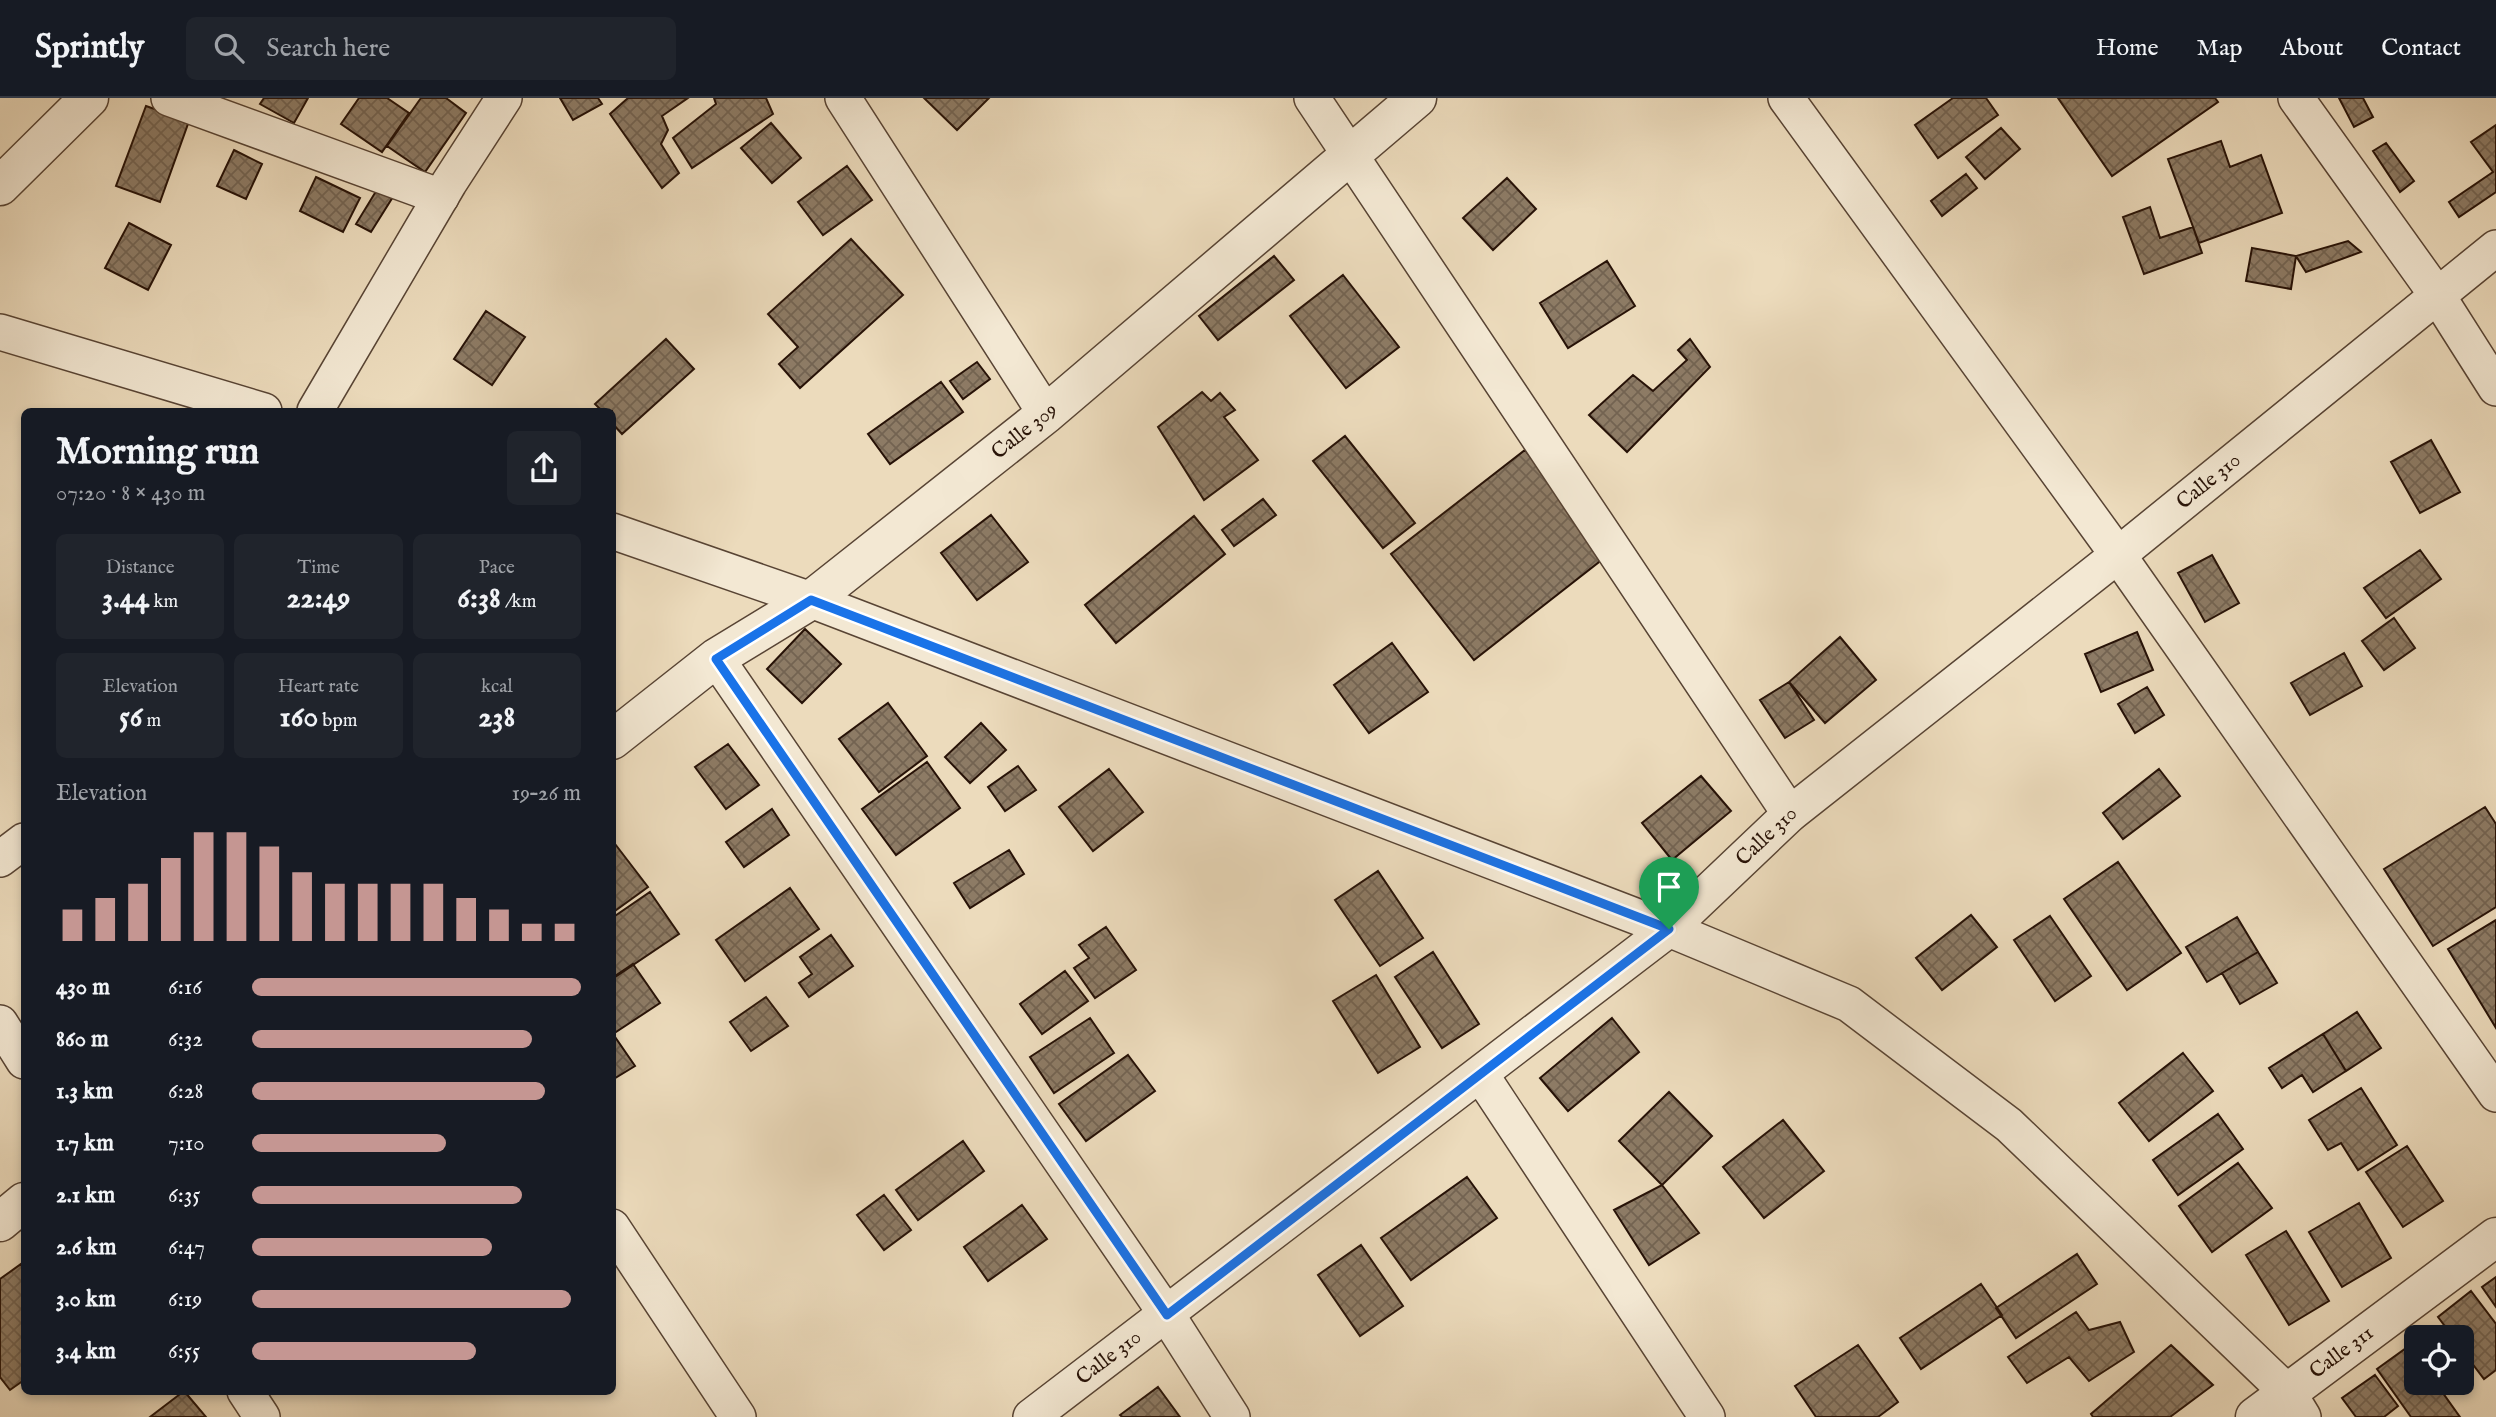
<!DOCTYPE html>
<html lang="en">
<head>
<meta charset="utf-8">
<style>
  :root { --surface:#171b24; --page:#20242c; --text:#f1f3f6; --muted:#9ea1a6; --line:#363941; --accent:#c59692 }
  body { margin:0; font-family:"IM FELL English",serif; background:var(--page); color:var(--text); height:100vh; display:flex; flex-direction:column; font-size:26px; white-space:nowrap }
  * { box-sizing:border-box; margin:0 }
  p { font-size:23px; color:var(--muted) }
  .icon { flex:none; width:38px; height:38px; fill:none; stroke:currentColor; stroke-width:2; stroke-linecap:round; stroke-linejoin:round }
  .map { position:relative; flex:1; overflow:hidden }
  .panel { position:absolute; left:21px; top:310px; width:595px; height:987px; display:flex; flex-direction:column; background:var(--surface); border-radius:10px; box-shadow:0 4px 10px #0003 }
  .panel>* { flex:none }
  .fabs { position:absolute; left:2404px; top:1227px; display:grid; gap:14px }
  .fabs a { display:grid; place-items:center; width:70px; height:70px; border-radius:10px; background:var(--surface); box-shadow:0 4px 10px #0003; font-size:35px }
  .pin { position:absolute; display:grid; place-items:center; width:60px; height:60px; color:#fff; margin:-72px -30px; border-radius:50% 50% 50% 0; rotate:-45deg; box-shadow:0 0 7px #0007 }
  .pin .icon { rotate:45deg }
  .round { display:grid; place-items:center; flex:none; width:74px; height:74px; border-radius:10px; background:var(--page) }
  .summary { display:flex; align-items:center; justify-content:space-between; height:119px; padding:0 35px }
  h1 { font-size:38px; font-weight:700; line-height:52px }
  .figures { display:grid; grid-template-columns:repeat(3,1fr); gap:10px; height:119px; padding:7px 35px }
  .figures div { display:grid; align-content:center; border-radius:10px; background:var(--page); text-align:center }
  .figures b { font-size:30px; font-weight:700 }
  .figures small { font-size:19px; font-weight:400 }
  .figures p { font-size:19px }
  .chart { height:196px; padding:14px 35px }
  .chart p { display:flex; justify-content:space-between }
  .chart svg { width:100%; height:126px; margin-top:7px; stroke:var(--accent); stroke-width:6 }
  ul { padding:0 35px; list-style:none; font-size:23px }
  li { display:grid; grid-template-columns:112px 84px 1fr; align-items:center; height:52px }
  li i { height:18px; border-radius:9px; background:var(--accent) }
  header { display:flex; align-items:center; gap:42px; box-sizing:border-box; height:98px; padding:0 35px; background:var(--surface); border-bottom:2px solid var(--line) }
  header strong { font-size:33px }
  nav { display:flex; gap:38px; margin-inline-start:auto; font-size:24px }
  .search { width:490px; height:63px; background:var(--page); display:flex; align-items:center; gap:18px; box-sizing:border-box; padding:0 24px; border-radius:10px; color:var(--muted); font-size:26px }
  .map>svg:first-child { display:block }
  .building { fill:url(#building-cross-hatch); stroke:#271207; stroke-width:2 }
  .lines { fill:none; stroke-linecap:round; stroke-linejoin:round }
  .minor-casing { stroke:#584434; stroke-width:38 }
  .tertiary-casing { stroke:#584434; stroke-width:41 }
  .minor { stroke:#f3e8d3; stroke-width:35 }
  .tertiary { stroke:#f3e8d3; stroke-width:38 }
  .route-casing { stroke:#fff; stroke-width:14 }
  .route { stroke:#1a73e8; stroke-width:9 }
  .labels { text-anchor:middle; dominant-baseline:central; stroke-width:6; stroke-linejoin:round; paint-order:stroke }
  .street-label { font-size:21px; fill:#271207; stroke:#f3e8d3 }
</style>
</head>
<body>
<header>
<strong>Sprintly</strong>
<div class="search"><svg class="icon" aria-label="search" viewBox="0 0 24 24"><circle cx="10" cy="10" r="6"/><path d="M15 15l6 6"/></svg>Search here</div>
<nav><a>Home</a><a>Map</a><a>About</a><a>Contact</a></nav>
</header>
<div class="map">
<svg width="2496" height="1319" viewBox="0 0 2496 1319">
  <defs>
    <pattern id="building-cross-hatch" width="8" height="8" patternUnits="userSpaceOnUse" patternTransform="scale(1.75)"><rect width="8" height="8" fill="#8d7b65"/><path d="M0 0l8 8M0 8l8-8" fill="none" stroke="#736351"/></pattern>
  </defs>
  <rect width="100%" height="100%" fill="#ecdbbc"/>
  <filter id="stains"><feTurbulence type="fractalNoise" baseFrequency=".00286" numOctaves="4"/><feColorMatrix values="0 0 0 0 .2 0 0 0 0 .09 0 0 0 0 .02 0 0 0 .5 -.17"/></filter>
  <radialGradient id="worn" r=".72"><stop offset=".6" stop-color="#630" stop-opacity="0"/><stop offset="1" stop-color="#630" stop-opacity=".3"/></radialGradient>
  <path class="building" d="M264,0h44l-14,25 -34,-19z
    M359,0h28l22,15 -27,39 -41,-28z
    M421,0h25l20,15 -41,59 -38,-26z
    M560,0h38l4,6 -29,16z
    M628,0h60l-26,18 6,14 -7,14 18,29 -17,15 -52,-74z
    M714,0h52l7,16 -81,54 -19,-30 43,-34z
    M924,0h65l-32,32z
    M1953,0h33l12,17 -60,43 -23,-33z
    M2058,0h157l3,4 -106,74z
    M2339,0h24l10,19 -19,10z
    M146,8l43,15 -29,81 -44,-16z
    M771,25l30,35 -29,25 -31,-35z
    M2496,27v67l-37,25 -10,-15 44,-30 -22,-30z
    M2001,30l19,21 -35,30 -19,-22z
    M2221,43l9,26 31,-12 21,58 -83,30 -31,-84z
    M2386,45l28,38 -14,11 -27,-41z
    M234,52l28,14 -16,35 -29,-13z
    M847,68l25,34 -49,35 -25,-33z
    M1966,76l11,14 -35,28 -11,-15z
    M316,79l44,21 -17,34 -43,-21z
    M1507,80l29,31 -43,41 -30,-32z
    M381,85l15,9 -25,40 -15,-8z
    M2150,109l10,31 33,-11 9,26 -58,21 -21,-57z
    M129,125l42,22 -23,45 -43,-22z
    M851,141l52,56 -103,93 -21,-24 19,-17 -30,-33z
    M2348,143l13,11 -55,20 -10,-16z
    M2252,150l44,8 -5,33 -45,-8z
    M1274,158l20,24 -76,60 -19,-24z
    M1607,163l28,45 -67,42 -28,-45z
    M1343,177l56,72 -53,41 -56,-72z
    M486,213l39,26 -33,48 -38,-26z
    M666,241l28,30 -72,65 -10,-11v-12h-10l-7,-7z
    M1690,241l20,28 -83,85 -38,-37 44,-40 20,16 34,-31 -9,-10z
    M977,264l13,17 -27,20 -13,-18z
    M941,284l22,30 -73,52 -22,-30z
    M1202,294l9,9 9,-8 15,17 -11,7 34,43 -54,40 -46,-73z
    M1345,338l70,87 -32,25 -70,-87z
    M2431,342l29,52 -40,21 -29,-51z
    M1525,352l83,105 -134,105 -83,-106z
    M1263,401l13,16 -42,31 -12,-16z
    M991,417l37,47 -51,38 -36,-47z
    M1194,418l31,38 -109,89 -31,-38z
    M2420,452l21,29 -55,39 -22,-30z
    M2212,457l27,48 -34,19 -27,-49z
    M2394,520l21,30 -31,22 -22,-29z
    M805,531l36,35 -39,39 -35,-34z
    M2137,534l16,38 -52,22 -16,-38z
    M1840,539l36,43 -51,43 -36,-41z
    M1392,545l36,49 -59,41 -35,-48z
    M2344,555l18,33 -52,29 -19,-32z
    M1789,584l25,38 -29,18 -25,-38z
    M2147,589l17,28 -29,18 -17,-29z
    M888,605l39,53 -48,36 -40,-53z
    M981,625l25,27 -36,33 -25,-26z
    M728,646l31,41 -33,24 -31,-42z
    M927,664l33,46 -64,47 -34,-46z
    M1018,668l18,24 -31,21 -17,-24z
    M1109,671l34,43 -50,39 -34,-44z
    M2159,671l21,27 -57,43 -20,-26z
    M1701,678l30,35 -59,49 -30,-37z
    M2485,709l11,17v83l-63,39 -49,-77z
    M772,711l17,26 -45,32 -18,-25z
    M612,742l36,47 -36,26z
    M1009,752l15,24 -54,34 -16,-25z
    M2118,764l63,91 -54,37 -63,-91z
    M1378,773l45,67 -43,28 -45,-66z
    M790,790l29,41 -74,52 -29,-41z
    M650,794l29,42 -67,45v-61z
    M1971,817l26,32 -55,43 -26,-32z
    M2050,818l41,60 -36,25 -41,-61z
    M2237,819l21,35 -51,30 -21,-35z
    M2496,822v108l-48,-79z
    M1106,829l30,43 -41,28 -21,-30 15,-10 -10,-13z
    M831,837l22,31 -44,31 -10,-14 13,-9 -12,-17z
    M1433,854l46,72 -37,24 -47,-71z
    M2258,854l19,31 -37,21 -18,-31z
    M633,866l27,39 -47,31 22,32 -23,14v-102z
    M1065,873l23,30 -46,33 -22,-30z
    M1376,877l44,72 -42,26 -45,-72z
    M766,899l22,29 -37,25 -21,-29z
    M2357,914l24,36 -35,23 -23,-37z
    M1090,920l24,35 -60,40 -24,-36z
    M1612,920l27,34 -71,59 -28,-33z
    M2323,936l23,37 -33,21 -11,-17 -20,13 -13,-20z
    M2183,955l30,38 -64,50 -30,-38z
    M1128,957l27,36 -69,50 -27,-37z
    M2361,990l36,57 -39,25 -17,-27 -13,7 -19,-30z
    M1669,994l43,44 -50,49 -43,-44z
    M2218,1016l25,35 -65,46 -25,-35z
    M1783,1022l41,51 -60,47 -41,-51z
    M963,1043l21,30 -66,49 -22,-30z
    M2407,1048l36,55 -40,26 -37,-55z
    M2238,1065l34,45 -60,44 -33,-46z
    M1467,1079l30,41 -86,62 -30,-42z
    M1662,1087l37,48 -50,32 -35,-55z
    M884,1097l27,35 -27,20 -27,-35z
    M2359,1105l32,55 -49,29 -33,-55z
    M1022,1107l25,34 -59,42 -24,-34z
    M2286,1133l43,70 -40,24 -43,-70z
    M1361,1147l42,61 -43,30 -42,-61z
    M2077,1156l20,30 -81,54 -20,-30z
    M21,1166l3,4v112l-14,10 -10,-13v-98z
    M2496,1179v30l-14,-20z
    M1981,1186l21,31 -81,54 -21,-31z
    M2471,1193l25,33v46l-12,9 -22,-29v-13h-9l-15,-20z
    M2076,1214l13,18 31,-8 14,30 -45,29 -20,-24 -42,26 -19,-26z
    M1858,1247l40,57 -20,15h-62l-21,-31z
    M2171,1247l42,40 -43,32h-77l-2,-3z
    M2409,1248l8,11v25h18l25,35h-49l-34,-48z
    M2375,1277l23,31 -14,11h-28l-14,-19z
    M1158,1289l22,30h-58l-2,-2z
    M184,1293l22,26h-56z"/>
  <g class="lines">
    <g class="minor-casing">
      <g id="minor">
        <path d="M169,0l272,99"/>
        <path d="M843,0l203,316"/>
        <path d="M1312,0l478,716"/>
        <path d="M1786,0l332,457 378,539"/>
        <path d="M2296,0l141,197 59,93"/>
        <path d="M0,234l264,79"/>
        <path d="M315,313l134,-228 55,-85"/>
        <path d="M612,433l199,69 858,329 180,75 160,121 280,269 14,23"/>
        <path d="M716,560l451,657 65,102"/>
        <path d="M0,761l24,-18"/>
        <path d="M0,925l24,38"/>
        <path d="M1481,977l226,342"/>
        <path d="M612,1129l126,190"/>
        <path d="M245,1293l17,26"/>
        <path id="s1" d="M1031,1319l638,-488 121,-115 328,-259 378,-307"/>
      </g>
    </g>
    <g class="tertiary-casing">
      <g id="tertiary">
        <path d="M0,88l89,-88"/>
        <path id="s2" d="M612,642l104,-82 95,-58 235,-186 371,-316"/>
        <path d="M0,1124l24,-20"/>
        <path id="s3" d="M2255,1319l241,-180"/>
      </g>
    </g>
    <use href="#minor" class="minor"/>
    <use href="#tertiary" class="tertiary"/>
  </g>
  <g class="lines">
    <g class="route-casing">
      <path id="route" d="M811,502l762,292 96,37 -502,386 -451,-656z"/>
    </g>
    <use href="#route" class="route"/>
  </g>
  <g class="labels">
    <g class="street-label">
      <text stroke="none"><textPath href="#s2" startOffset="516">Calle 309</textPath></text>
      <text stroke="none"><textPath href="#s1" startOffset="1505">Calle 310</textPath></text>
      <text stroke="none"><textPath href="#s1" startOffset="938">Calle 310</textPath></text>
      <text stroke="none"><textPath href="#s3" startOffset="108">Calle 311</textPath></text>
      <text stroke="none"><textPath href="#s1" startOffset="98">Calle 310</textPath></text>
    </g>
  </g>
  <rect width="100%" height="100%" filter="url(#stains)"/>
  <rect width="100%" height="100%" fill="url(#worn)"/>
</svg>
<div class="fabs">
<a><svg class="icon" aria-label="locate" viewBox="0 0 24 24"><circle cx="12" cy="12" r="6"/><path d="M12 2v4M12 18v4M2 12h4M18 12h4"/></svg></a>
</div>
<div class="pin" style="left:1669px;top:831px;background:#1e9e55"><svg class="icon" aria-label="arrive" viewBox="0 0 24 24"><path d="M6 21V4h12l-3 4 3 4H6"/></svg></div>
<section class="panel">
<div class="summary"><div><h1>Morning run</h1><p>07:20 · 8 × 430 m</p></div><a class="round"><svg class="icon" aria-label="share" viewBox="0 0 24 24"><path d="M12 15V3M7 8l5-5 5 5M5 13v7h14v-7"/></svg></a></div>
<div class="figures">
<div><p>Distance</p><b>3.44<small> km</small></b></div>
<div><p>Time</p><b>22:49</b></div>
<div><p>Pace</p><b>6:38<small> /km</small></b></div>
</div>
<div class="figures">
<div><p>Elevation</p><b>56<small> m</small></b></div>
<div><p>Heart rate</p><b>160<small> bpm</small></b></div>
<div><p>kcal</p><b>238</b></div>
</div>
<div class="chart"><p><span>Elevation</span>19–26 m</p>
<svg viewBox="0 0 160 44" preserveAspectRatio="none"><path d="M5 44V33M15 44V29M25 44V24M35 44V15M45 44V6M55 44V6M65 44V11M75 44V20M85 44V24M95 44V24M105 44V24M115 44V24M125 44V29M135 44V33M145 44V38M155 44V38"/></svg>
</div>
<ul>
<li><b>430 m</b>6:16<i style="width:100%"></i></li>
<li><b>860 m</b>6:32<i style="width:85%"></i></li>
<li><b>1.3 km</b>6:28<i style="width:89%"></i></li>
<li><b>1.7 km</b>7:10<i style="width:59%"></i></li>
<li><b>2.1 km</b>6:35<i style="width:82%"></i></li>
<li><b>2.6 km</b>6:47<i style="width:73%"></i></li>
<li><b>3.0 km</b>6:19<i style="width:97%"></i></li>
<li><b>3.4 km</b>6:55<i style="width:68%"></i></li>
</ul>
</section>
</div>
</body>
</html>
